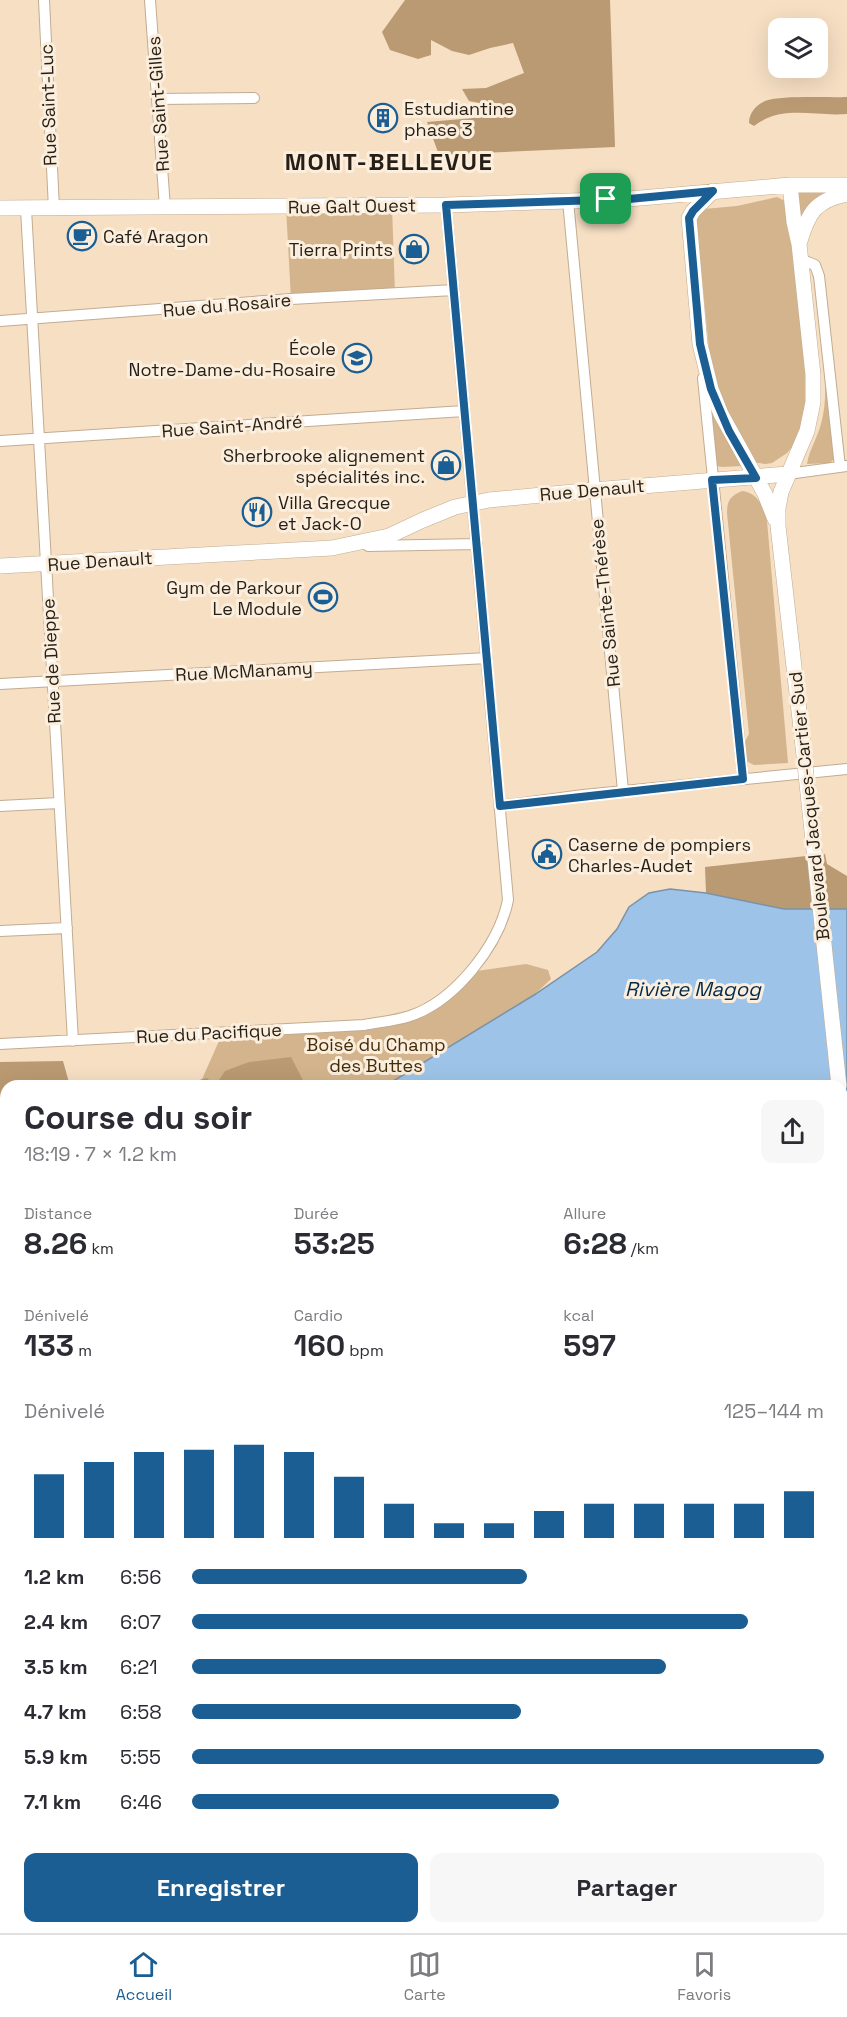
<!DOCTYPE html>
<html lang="fr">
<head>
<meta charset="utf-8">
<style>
  :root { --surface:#fff; --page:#f7f7f7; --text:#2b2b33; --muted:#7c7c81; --line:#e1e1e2; --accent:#1b5e93 }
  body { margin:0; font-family:"Space Grotesk",sans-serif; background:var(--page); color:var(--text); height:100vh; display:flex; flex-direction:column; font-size:22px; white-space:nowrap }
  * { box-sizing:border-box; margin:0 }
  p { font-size:20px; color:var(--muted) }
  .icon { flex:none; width:33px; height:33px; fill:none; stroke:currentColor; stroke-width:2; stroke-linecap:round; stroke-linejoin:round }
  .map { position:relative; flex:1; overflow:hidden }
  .side { position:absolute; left:0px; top:1080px; width:848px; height:854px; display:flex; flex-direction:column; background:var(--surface); border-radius:18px 18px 0 0; box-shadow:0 6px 24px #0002 }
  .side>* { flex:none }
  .tools { position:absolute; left:768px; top:18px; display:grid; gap:12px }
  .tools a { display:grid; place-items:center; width:60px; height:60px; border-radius:12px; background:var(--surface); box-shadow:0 6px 24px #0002; font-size:30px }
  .pin { position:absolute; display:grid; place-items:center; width:51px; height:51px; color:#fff; margin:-26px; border-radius:12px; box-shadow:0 3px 9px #0006 }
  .round { display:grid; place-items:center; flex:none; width:63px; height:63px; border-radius:12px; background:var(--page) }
  .headline { display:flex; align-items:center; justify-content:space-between; height:102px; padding:0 24px }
  h1 { font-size:33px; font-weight:700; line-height:45px }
  .figures { display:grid; grid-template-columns:repeat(3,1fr); gap:9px; height:102px; padding:6px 24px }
  .figures div { display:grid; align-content:center }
  .figures b { font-size:30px; font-weight:700 }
  .figures small { font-size:16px; font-weight:400 }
  .figures p { font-size:16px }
  .chart { height:168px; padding:12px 24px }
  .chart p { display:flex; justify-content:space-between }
  .chart svg { width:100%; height:108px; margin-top:6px; stroke:var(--accent); stroke-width:6 }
  .primary-button { display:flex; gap:12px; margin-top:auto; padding:12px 24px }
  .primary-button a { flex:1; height:69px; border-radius:12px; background:var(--accent); color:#fff; font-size:24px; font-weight:700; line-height:69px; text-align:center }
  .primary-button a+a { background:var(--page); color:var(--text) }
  ul { padding:0 24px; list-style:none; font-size:20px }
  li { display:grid; grid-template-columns:96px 72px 1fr; align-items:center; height:45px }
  li i { height:15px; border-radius:8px; background:var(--accent) }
  .tab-bar { display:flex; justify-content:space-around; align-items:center; height:84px; border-top:2px solid var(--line); background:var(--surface); font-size:16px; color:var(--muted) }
  .tab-bar a { display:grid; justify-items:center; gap:3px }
  .tab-bar .current { color:var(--accent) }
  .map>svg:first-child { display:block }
  .green { fill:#d3b48c }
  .forest { fill:#ba9a72 }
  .water { fill:#9dc4e8; stroke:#7a92a9; stroke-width:1.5 }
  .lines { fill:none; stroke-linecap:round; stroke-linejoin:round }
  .minor-casing { stroke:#c2ac91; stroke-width:12 }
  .secondary-casing { stroke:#c2ac91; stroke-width:16 }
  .minor { stroke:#fff; stroke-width:10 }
  .secondary { stroke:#fff; stroke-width:15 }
  .rail { stroke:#7b6d5b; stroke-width:3; stroke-dasharray:8 8; stroke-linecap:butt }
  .secondary-bridge-casing { stroke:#c2ac91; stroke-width:16; stroke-linecap:butt }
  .secondary-bridge { stroke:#fff; stroke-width:15 }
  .route-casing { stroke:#fff; stroke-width:12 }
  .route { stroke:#1b5e93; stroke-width:8 }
  .labels { text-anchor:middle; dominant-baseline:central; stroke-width:6; stroke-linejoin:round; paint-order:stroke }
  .street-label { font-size:18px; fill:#271f15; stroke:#fbeedd }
  .poi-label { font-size:18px; fill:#271f15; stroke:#fbeedd; text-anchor:start }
  .park-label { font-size:18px; fill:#432c0a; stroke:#fbeedd }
  .water-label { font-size:20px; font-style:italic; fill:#002b4d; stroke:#fbeedd }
  .district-label { font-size:24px; font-weight:bold; letter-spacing:1.5px; fill:#271f15; stroke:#fbeedd }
</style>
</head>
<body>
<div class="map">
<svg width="847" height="1933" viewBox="0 0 847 1933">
  <rect width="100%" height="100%" fill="#f6dfc3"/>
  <path class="green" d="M830,192l-32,34 -3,-33z
    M777,197l8,4 3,4 19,162 -1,41 -4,18 -8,19 -7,8 -15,10 -7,1 -12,-2 -28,-47 -15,-56 -14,-141 8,-9 33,-3z
    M392,206l3,88 -104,5 -5,-92z
    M823,358l11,101 -4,4 -23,1c2,-14 12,-29 15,-44 5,-21 3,-42 1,-62z
    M710,401l33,65 -21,1 -5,-1 -2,-5z
    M742,491c16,2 21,15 25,30l21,242 -34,2 -8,-4 -2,-18 5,-9 -22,-221c0,-12 3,-17 15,-22z
    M526,964l22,6 3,9 -17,16 -149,91h-186l24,-54 186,-16 61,-44z
    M842,1296h5v637h-599l11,-5h583z
    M6,1461v76l-6,3v-78z"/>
  <path class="forest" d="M405,0h205l5,147 -176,8 -12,-33 58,-5 12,-5 -7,-7 -21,-4 -7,-12 24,-1 38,-15 -11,-30 -23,5 -21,7 -17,-4 -21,-11v15l-13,4 -28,-9 -8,-18z
    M847,97v17c-32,3 -65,-10 -93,12l-5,-3c0,-10 7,-18 16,-22 18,-6 61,-3 82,-4z
    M825,854l2,10 20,12v33h-63l-78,-16 -1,-26z
    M291,1057l15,29h-131l32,-8 8,8 10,-15 24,-9z
    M63,1061l7,25h-64v30l-6,2v-56z
    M6,1132v273h-6v-271z
    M6,1482v35l-6,1v-34z
    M406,1928h68h-26l-3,5h-47z"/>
  <path class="water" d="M670,889l36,4 78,16h63v341l-5,-1v-163h-457l149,-91 63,-43 20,-23 12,-22 20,-14z
    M6,1537v391h253l-11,5h-248v-393z"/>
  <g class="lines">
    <g class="minor-casing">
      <path id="minor" d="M44,0l10,209
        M150,0l15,208
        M158,99l96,-1
        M568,200l55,591
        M26,209l47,832
        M800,259l15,6 4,11 21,191
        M0,321l291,-22 163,-9
        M703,378l40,401
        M0,441l464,-30
        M788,474l59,-8
        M368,546l109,-2
        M0,684l487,-26
        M0,806l59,-3
        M500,806l83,-11 264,-26
        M0,931l67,-3
        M0,1044l364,-19c15,-3 31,-4 46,-9 45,-15 89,-71 98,-116l-62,-695"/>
    </g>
    <g class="secondary-casing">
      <path id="secondary" d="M790,185l4,37 5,22 14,131v27l-6,29 -26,61 -3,16v18l25,220
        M713,191l-20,20 -4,7 11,126 11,45 10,25 44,80 10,25
        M0,208l446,-3 183,-6 161,-14h57
        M799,244c9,-31 16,-44 48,-50
        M0,566l332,-18 57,-12 34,-16 32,-13 34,-7 105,-10 194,-16
        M842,1109l5,52"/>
    </g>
    <use href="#minor" class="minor"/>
    <use href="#secondary" class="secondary"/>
    <path class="rail" d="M842,1289l5,1
      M0,1456l6,-2"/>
    <g class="secondary-bridge-casing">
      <path id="secondary-bridge" d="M803,746l36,340"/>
    </g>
    <use href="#secondary-bridge" class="secondary-bridge"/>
  </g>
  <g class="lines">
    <g class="route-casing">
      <path id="route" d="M713,191l-20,20 -4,7 11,126 11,45 18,42 27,47 -44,2 31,299 -243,27 -54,-601 183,-6z"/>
    </g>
    <use href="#route" class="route"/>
  </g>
  <defs>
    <g id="building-ring" transform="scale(1.5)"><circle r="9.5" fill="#fbeedd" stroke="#1b5e93" stroke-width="1.5"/><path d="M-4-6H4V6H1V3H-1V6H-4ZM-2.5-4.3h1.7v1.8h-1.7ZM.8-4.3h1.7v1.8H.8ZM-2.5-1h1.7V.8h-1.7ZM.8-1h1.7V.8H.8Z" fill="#1b5e93"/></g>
    <g id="cafe-ring" transform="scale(1.5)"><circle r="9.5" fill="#fbeedd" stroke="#1b5e93" stroke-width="1.5"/><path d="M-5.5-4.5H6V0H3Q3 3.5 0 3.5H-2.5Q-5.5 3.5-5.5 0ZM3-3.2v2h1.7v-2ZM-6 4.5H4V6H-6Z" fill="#1b5e93"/></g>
    <g id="shop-ring" transform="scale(1.5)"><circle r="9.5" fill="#fbeedd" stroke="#1b5e93" stroke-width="1.5"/><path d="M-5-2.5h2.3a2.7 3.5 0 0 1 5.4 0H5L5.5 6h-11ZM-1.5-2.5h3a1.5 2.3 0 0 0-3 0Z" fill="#1b5e93"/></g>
    <g id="school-ring" transform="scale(1.5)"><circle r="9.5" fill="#fbeedd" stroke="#1b5e93" stroke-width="1.5"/><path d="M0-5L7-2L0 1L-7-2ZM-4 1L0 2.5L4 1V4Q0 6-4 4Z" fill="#1b5e93"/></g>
    <g id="restaurant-ring" transform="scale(1.5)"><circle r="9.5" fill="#fbeedd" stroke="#1b5e93" stroke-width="1.5"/><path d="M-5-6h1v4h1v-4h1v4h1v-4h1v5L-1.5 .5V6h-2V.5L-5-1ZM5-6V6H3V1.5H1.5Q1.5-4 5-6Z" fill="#1b5e93"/></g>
    <g id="stadium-ring" transform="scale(1.5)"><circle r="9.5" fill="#fbeedd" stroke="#1b5e93" stroke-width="1.5"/><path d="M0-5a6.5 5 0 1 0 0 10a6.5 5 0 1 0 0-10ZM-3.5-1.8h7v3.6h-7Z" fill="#1b5e93"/></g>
    <g id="civic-ring" transform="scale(1.5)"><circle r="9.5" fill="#fbeedd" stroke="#1b5e93" stroke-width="1.5"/><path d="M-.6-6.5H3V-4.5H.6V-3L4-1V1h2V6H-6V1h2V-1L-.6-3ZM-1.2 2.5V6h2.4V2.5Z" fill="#1b5e93"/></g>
  </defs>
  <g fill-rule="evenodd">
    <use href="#building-ring" x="383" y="118"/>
    <use href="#cafe-ring" x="82" y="236"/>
    <use href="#shop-ring" x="414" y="249"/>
    <use href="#school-ring" x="357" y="358"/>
    <use href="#shop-ring" x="446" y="465"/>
    <use href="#restaurant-ring" x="257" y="512"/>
    <use href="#stadium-ring" x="323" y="597"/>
    <use href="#civic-ring" x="547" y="854"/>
  </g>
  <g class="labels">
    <g class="street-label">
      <text transform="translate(158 104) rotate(-94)">Rue Saint-Gilles</text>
      <text transform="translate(48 105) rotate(-92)">Rue Saint-Luc</text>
      <text transform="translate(352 206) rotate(-1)">Rue Galt Ouest</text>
      <text transform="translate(227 305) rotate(-5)">Rue du Rosaire</text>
      <text transform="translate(232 426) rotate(-4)">Rue Saint-André</text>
      <text transform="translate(592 490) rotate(-5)">Rue Denault</text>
      <text transform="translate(100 561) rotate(-4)">Rue Denault</text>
      <text transform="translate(605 603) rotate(-96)">Rue Sainte-Thérèse</text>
      <text transform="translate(51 661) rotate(-93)">Rue de Dieppe</text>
      <text transform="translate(244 671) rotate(-3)">Rue McManamy</text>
      <text transform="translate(809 806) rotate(-96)">Boulevard Jacques-Cartier Sud</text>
      <text transform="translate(209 1033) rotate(-3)">Rue du Pacifique</text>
    </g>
    <g class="poi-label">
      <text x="404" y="108">Estudiantine<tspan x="404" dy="21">phase 3</tspan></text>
      <text x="103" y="236">Café Aragon</text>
      <text x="393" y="249" text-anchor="end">Tierra Prints</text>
      <text x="336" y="348" text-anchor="end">École<tspan x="336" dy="21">Notre-Dame-du-Rosaire</tspan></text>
      <text x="425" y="455" text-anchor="end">Sherbrooke alignement<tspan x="425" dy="21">spécialités inc.</tspan></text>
      <text x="278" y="502">Villa Grecque<tspan x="278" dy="21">et Jack-O</tspan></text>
      <text x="302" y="587" text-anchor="end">Gym de Parkour<tspan x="302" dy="21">Le Module</tspan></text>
      <text x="568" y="844">Caserne de pompiers<tspan x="568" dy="21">Charles-Audet</tspan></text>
    </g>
    <g class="park-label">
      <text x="376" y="1044">Boisé du Champ<tspan x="376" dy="21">des Buttes</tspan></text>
    </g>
    <g class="water-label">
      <text x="693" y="989">Rivière Magog</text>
    </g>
    <g class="district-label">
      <text x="389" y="161">MONT-BELLEVUE</text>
    </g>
  </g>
</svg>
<div class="tools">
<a><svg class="icon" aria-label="layers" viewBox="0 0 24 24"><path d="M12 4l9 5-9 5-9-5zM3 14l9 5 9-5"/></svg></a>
</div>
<div class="pin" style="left:606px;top:199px;background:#1e9e55"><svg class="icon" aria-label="arrive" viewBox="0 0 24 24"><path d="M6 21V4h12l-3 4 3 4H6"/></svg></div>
<section class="side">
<div class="headline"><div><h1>Course du soir</h1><p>18:19 · 7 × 1.2 km</p></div><a class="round"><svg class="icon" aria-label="share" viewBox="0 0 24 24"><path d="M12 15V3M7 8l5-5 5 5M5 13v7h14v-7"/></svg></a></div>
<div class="figures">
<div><p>Distance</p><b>8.26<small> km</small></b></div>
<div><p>Durée</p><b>53:25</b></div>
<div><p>Allure</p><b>6:28<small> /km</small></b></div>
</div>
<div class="figures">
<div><p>Dénivelé</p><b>133<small> m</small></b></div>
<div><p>Cardio</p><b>160<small> bpm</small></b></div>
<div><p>kcal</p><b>597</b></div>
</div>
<div class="chart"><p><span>Dénivelé</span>125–144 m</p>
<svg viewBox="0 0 160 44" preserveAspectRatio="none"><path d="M5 44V18M15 44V13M25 44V9M35 44V8M45 44V6M55 44V9M65 44V19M75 44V30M85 44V38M95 44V38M105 44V33M115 44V30M125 44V30M135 44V30M145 44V30M155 44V25"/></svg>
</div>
<ul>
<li><b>1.2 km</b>6:56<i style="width:53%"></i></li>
<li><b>2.4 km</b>6:07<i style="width:88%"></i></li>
<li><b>3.5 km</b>6:21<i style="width:75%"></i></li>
<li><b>4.7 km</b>6:58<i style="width:52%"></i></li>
<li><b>5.9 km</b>5:55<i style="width:100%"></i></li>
<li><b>7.1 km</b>6:46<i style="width:58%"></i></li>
</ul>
<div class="primary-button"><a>Enregistrer</a><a>Partager</a></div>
</section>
</div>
<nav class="tab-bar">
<a class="current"><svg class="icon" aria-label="home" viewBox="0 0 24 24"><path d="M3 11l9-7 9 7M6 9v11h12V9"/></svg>Accueil</a>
<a><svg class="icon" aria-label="map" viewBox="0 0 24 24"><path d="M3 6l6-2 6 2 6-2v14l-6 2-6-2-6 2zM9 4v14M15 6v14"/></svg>Carte</a>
<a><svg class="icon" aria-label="saved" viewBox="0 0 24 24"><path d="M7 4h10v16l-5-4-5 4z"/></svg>Favoris</a>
</nav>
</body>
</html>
